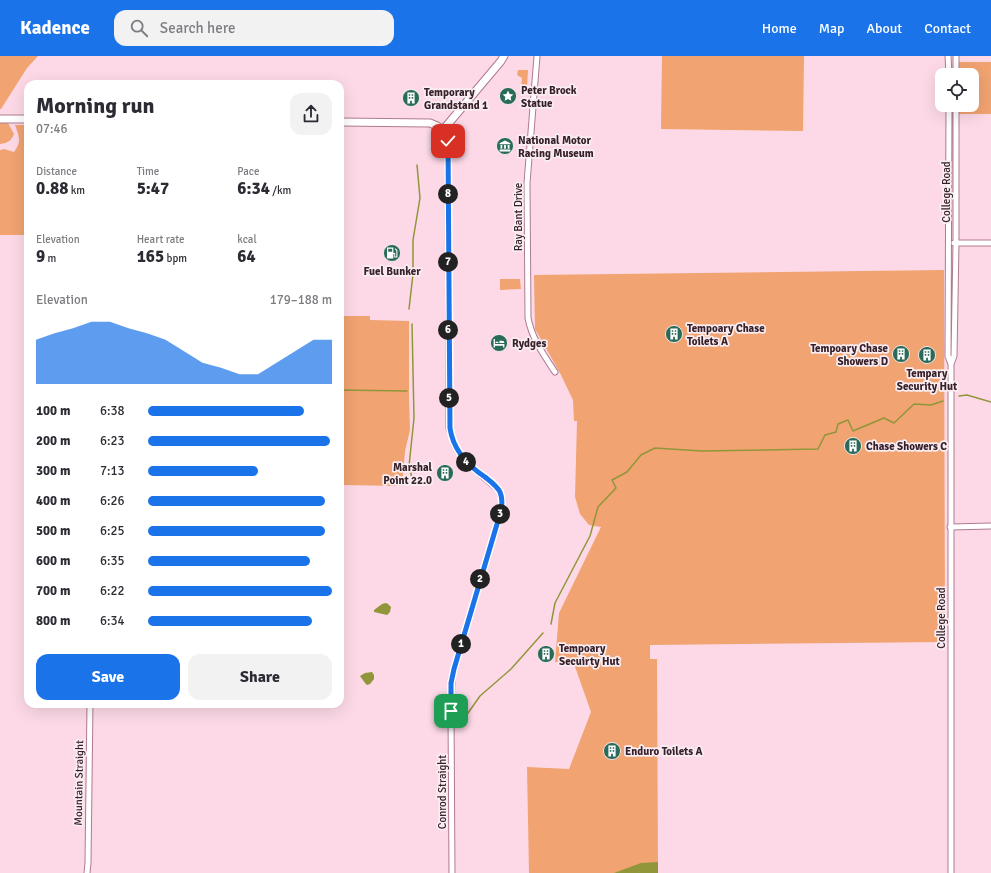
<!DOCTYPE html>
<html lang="en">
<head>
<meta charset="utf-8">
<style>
  :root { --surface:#fff; --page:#f2f2f3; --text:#2b2b33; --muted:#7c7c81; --accent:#1a73e8 }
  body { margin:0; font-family:Signika,sans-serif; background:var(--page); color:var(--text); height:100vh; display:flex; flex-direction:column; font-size:15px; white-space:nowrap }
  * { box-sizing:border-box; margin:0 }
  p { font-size:13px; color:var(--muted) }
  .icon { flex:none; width:22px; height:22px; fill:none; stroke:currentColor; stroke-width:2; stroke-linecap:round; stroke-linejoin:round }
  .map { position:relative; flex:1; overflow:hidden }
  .panel { position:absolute; left:24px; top:24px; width:320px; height:628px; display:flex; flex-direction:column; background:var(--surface); border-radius:12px; box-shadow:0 4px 16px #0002 }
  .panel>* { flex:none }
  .fabs { position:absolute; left:935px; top:12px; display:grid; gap:8px }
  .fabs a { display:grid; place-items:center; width:44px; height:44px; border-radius:8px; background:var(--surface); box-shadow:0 4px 16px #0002; font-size:20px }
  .pin { position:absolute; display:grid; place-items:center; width:34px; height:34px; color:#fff; margin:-17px; border-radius:8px; box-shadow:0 2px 6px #0006 }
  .km { position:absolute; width:20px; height:20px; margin:-10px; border-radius:50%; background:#222; color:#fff; font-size:11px; line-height:20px; text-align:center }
  .round { display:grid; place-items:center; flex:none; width:42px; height:42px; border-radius:12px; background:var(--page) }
  .summary { display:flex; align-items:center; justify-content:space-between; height:68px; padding:0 12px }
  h1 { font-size:22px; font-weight:700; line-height:30px }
  .figures { display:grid; grid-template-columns:repeat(3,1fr); gap:6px; height:68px; padding:4px 12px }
  .figures div { display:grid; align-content:center }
  .figures b { font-size:17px; font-weight:700 }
  .figures small { font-size:11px; font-weight:400 }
  .figures p { font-size:11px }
  .chart { height:112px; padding:8px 12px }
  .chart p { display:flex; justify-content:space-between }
  .chart svg { width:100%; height:72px; margin-top:4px; fill:var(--accent); opacity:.7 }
  .button { display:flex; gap:8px; margin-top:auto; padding:8px 12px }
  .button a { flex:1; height:46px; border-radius:12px; background:var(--accent); color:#fff; font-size:16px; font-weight:700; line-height:46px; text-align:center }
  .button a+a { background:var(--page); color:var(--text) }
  ul { padding:0 12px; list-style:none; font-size:13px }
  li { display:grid; grid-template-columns:64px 48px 1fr; align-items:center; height:30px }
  li i { height:10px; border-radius:5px; background:var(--accent) }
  header { display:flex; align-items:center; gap:24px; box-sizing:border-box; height:56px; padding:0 20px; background:var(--accent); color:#fff }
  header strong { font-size:19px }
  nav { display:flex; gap:22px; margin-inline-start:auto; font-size:14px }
  .search { width:280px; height:36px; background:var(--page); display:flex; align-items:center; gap:10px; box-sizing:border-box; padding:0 14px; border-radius:12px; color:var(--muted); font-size:15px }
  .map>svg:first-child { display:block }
  .green { fill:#f1a371 }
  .water { fill:#909639 }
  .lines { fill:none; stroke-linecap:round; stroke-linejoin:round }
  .stream { stroke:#909639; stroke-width:1.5 }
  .minor-casing { stroke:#af7a90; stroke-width:7 }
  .tertiary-casing { stroke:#af7a90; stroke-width:9 }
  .minor { stroke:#fff; stroke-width:5 }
  .tertiary { stroke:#fff; stroke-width:7 }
  .route-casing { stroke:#fff; stroke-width:8 }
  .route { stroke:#1a73e8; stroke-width:5 }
  .labels { text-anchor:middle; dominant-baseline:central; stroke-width:3.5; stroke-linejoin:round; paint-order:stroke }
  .poi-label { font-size:11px; font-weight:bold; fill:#362029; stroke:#faedf2; text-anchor:start }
  .street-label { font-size:11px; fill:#362029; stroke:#faedf2 }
</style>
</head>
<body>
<header>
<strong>Kadence</strong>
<div class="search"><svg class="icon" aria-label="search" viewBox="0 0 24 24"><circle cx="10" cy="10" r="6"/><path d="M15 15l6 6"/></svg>Search here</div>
<nav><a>Home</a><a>Map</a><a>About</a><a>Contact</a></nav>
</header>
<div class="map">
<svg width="991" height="817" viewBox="0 0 991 817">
  <rect width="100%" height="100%" fill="#fdd9e7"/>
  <path class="green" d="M0,0h38l-11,12 -26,41h-1z
    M662,0h142l-1,75 -142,-2z
    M959,6h32v52h-32v-9h13v-30h-13z
    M518,14h10l-1,18h-6l1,-10 -5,-3z
    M0,67h8l6,11c-3,7 -6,9 -14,10z
    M15,69h13v110h-28v-85l4,-1 10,3c8,-10 5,-16 1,-27z
    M944,214l1,372 -295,3v14h7l1,214h-129l-2,-106 42,2 22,-57 -18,-51 -18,1 4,-49 42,-86 -12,-2 -9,-11 -5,-17 2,-76h-3l-1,-21 -13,-27 -25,-44 -1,-54z
    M500,223h20l1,10 -21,1z
    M340,260h30v4l39,1v76l1,33 -5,21 -3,35 -62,-1z"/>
  <path class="water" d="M386,547l2,1 3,3 -1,5 -3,3 -13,-3v-2l8,-6z
    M372,616l2,3v4l-4,5 -3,1 -2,-2 -5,-7 5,-3z
    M658,806v11h-44l27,-10z"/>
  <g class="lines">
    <path class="stream" d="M409,253l4,-35v-34l7,-42 -3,-33
      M412,268l2,94 -5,48 4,16
      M340,334l67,1
      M959,340l8,-1 24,7
      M551,568l4,-21 35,-67 8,-29 18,-19 -4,-8 15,-8 14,-17 14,-7 47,3 116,-2 7,-14 11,-3 2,-8 10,-4 5,11 31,-13 10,5 20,-19 17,1 12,-4
      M461,667l19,-27 31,-27 32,-36"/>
    <g class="minor-casing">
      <path id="minor" d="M537,0l-10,127 1,135c4,21 16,37 27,54
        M948,0l1,19
        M956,19v-19
        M949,49l-1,251 3,8v509
        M443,74l4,6 1,13 1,279 6,18 11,16 33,28 3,9 -2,15 -48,163 -1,34 1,162
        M954,187h37
        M951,308l3,-8 2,-113v-138
        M950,471l41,-1
        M87,817l1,-10 2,-159"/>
    </g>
    <g class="tertiary-casing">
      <path id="tertiary" d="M0,63h28
        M340,66l90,1 7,3 6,4 58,-69 3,-5"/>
    </g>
    <use href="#minor" class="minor"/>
    <use href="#tertiary" class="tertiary"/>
  </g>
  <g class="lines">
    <g class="route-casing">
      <path id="route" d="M448,85l2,287c3,22 17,37 35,49 5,4 12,9 15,15 3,7 2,15 0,22l-46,155 -3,14v28"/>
    </g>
    <use href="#route" class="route"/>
  </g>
  <defs>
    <g id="sight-disc" transform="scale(0.9)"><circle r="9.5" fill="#296a58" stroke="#faedf2"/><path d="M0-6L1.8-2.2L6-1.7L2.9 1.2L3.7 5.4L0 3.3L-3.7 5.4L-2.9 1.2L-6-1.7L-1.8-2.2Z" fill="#fff"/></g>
    <g id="building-disc" transform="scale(0.9)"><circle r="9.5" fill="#296a58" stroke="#faedf2"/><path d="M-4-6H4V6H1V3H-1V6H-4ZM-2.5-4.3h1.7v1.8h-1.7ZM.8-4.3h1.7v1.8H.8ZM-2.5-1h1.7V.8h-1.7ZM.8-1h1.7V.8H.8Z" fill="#fff"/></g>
    <g id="museum-disc" transform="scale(0.9)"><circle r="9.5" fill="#296a58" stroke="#faedf2"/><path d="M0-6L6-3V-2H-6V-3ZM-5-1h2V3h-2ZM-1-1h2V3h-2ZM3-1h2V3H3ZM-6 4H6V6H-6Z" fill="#fff"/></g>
    <g id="fuel-disc" transform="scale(0.9)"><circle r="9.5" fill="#296a58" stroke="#faedf2"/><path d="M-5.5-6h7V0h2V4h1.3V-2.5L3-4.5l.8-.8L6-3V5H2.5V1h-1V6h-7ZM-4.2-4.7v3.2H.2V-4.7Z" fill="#fff"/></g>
    <g id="hotel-disc" transform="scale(0.9)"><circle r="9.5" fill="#296a58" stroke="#faedf2"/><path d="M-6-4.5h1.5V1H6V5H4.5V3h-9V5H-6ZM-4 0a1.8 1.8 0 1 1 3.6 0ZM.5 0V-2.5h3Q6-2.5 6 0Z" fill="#fff"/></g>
  </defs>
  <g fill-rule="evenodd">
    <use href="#sight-disc" x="508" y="40"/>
    <use href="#building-disc" x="411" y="42"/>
    <use href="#museum-disc" x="505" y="90"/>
    <use href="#fuel-disc" x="392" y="197"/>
    <use href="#building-disc" x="674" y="278"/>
    <use href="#hotel-disc" x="499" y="287"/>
    <use href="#building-disc" x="901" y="298"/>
    <use href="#building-disc" x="927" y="299"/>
    <use href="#building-disc" x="853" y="390"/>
    <use href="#building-disc" x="445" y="417"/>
    <use href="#building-disc" x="546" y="598"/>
    <use href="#building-disc" x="612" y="695"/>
  </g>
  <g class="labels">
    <g class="poi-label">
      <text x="521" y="34">Peter Brock<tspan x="521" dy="13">Statue</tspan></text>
      <text x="424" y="36">Temporary<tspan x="424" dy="13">Grandstand 1</tspan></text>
      <text x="518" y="84">National Motor<tspan x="518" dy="13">Racing Museum</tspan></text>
      <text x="392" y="215" text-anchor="middle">Fuel Bunker</text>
      <text x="687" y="272">Tempoary Chase<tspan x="687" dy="13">Toilets A</tspan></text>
      <text x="512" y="287">Rydges</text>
      <text x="888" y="292" text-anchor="end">Tempoary Chase<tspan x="888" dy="13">Showers D</tspan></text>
      <text x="927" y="317" text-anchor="middle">Tempary<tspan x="927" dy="13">Security Hut</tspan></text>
      <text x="866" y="390">Chase Showers C</text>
      <text x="432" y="411" text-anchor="end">Marshal<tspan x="432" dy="13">Point 22.0</tspan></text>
      <text x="559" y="592">Tempoary<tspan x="559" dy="13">Secuirty Hut</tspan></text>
      <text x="625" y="695">Enduro Toilets A</text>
    </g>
    <g class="street-label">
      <text transform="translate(946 136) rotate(-90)">College Road</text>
      <text transform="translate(518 161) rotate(-90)">Ray Bant Drive</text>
      <text transform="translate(941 562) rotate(-90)">College Road</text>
      <text transform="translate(79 727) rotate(-89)">Mountain Straight</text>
      <text transform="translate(442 736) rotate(-90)">Conrod Straight</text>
    </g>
  </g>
</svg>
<div class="fabs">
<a><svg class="icon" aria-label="locate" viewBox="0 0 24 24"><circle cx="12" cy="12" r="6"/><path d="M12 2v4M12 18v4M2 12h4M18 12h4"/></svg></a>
</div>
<div class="pin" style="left:451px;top:655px;background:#1e9e55"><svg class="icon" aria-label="arrive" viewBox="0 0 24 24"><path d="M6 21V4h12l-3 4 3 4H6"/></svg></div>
<div class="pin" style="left:448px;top:85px;background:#d93025"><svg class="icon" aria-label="check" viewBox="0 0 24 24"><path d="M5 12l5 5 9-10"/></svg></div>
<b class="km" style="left:461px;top:588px">1</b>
<b class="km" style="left:480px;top:523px">2</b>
<b class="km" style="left:500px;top:458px">3</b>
<b class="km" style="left:466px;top:406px">4</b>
<b class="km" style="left:449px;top:342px">5</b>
<b class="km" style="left:448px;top:274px">6</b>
<b class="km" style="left:448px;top:206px">7</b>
<b class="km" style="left:448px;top:138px">8</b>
<section class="panel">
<div class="summary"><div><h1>Morning run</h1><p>07:46</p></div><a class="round"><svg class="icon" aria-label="share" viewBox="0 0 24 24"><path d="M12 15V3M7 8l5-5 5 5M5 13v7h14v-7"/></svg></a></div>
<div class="figures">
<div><p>Distance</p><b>0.88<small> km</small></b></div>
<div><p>Time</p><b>5:47</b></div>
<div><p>Pace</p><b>6:34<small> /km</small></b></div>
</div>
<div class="figures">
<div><p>Elevation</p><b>9<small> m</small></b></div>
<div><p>Heart rate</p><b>165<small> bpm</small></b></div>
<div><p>kcal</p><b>64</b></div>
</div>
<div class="chart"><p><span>Elevation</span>179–188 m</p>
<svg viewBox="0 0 160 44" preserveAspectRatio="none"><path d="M0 44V17L10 13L20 10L30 6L40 6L50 10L60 13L70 17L80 24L90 31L100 34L110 38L120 38L130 31L140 24L150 17L160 17V44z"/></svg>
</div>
<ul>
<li><b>100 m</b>6:38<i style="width:85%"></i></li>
<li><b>200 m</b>6:23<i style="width:99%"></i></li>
<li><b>300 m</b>7:13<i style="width:60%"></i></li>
<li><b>400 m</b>6:26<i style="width:96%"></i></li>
<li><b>500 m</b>6:25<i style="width:96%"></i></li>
<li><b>600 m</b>6:35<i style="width:88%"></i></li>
<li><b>700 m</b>6:22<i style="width:100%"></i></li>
<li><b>800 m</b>6:34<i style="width:89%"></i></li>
</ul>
<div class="button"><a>Save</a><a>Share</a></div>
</section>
</div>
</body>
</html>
